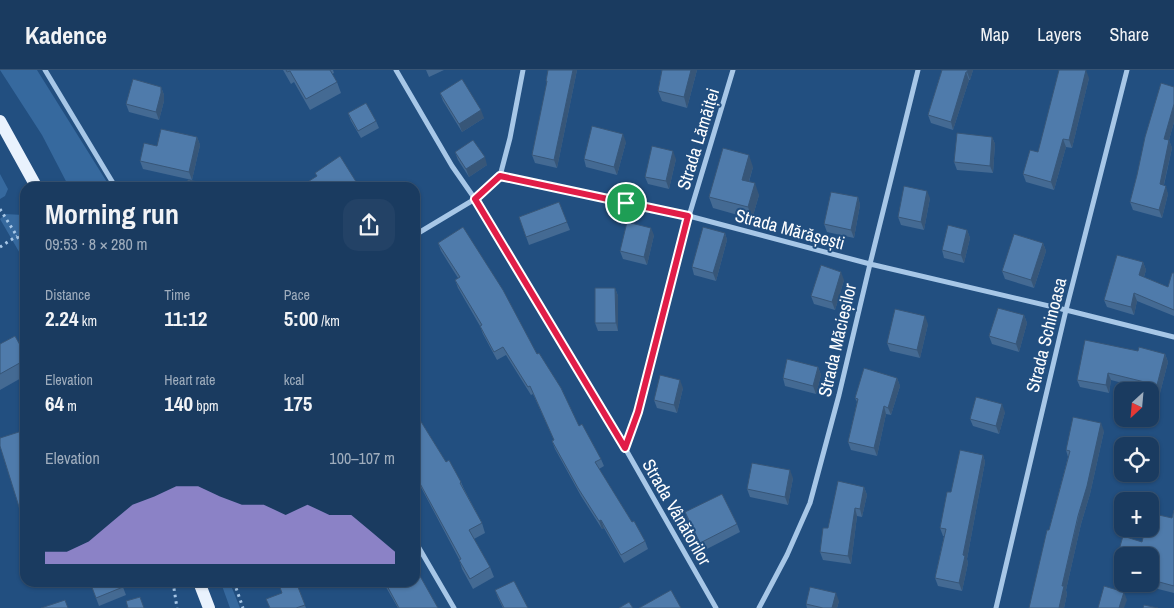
<!DOCTYPE html>
<html lang="en">
<head>
<meta charset="utf-8">
<style>
  :root { --surface:#1a3b60; --page:#234266; --text:#f1f3f6; --muted:#9fadbd; --line:#385575; --accent:#bca0f2 }
  body { margin:0; font-family:"Archivo Narrow",sans-serif; background:var(--page); color:var(--text); height:100vh; display:flex; flex-direction:column; font-size:19px; white-space:nowrap }
  * { box-sizing:border-box; margin:0 }
  p { font-size:16px; color:var(--muted) }
  .icon { flex:none; width:28px; height:28px; fill:none; stroke:currentColor; stroke-width:2; stroke-linecap:round; stroke-linejoin:round }
  .map { position:relative; flex:1; overflow:hidden }
  .drawer { position:absolute; left:20px; top:112px; width:400px; height:405px; display:flex; flex-direction:column; background:var(--surface); border-radius:15px; box-shadow:0 1px 4px #0004,0 0 0 1px var(--line) }
  .drawer>* { flex:none }
  .needle { width:32px; rotate:206deg }
  .buttons { position:absolute; left:1114px; top:312px; display:grid; gap:10px }
  .buttons a { display:grid; place-items:center; width:45px; height:45px; border-radius:10px; background:var(--surface); box-shadow:0 1px 4px #0004,0 0 0 1px var(--line); font-size:25px }
  .pin { position:absolute; display:grid; place-items:center; width:42px; height:42px; color:#fff; margin:-21px; border:2px solid #fff; border-radius:50%; box-shadow:0 1px 5px #0007 }
  .round { display:grid; place-items:center; flex:none; width:52px; height:52px; border-radius:15px; background:var(--page) }
  .head { display:flex; align-items:center; justify-content:space-between; height:85px; padding:0 25px }
  h1 { font-size:28px; font-weight:700; line-height:38px }
  .stats { display:grid; grid-template-columns:repeat(3,1fr); gap:8px; height:85px; padding:5px 25px }
  .stats div { display:grid; align-content:center }
  .stats b { font-size:21px; font-weight:700 }
  .stats small { font-size:14px; font-weight:400 }
  .stats p { font-size:14px }
  .chart { height:140px; padding:10px 25px }
  .chart p { display:flex; justify-content:space-between }
  .chart svg { width:100%; height:90px; margin-top:5px; fill:var(--accent); opacity:.7 }
  header { display:flex; align-items:center; gap:30px; box-sizing:border-box; height:70px; padding:0 25px; background:var(--surface); border-bottom:1px solid var(--line) }
  header strong { font-size:24px }
  nav { display:flex; gap:28px; margin-inline-start:auto; font-size:18px }
  .map>svg:first-child { display:block }
  .green { fill:#36699e }
  .lines { fill:none; stroke-linecap:round; stroke-linejoin:round }
  .path { stroke:#a7c7e7; stroke-width:3; stroke-dasharray:2.5 4; stroke-linecap:butt }
  .street { stroke:#a7c7e7; stroke-width:5 }
  .primary { stroke:#e9f2fd; stroke-width:12 }
  .wall { fill:#446a93 }
  .shaded-wall { fill:#375678 }
  .building { fill:#4f7bab; stroke:#375678 }
  .route-casing { stroke:#fff; stroke-width:10 }
  .route { stroke:#e11d48; stroke-width:6 }
  .labels { text-anchor:middle; dominant-baseline:central; stroke-width:4; stroke-linejoin:round; paint-order:stroke }
  .street-label { font-size:18px; fill:#fff; stroke:#224f80 }
</style>
</head>
<body>
<header>
<strong>Kadence</strong>
<nav><a>Map</a><a>Layers</a><a>Share</a></nav>
</header>
<div class="map">
<svg width="1174" height="538" viewBox="0 0 1174 538">
  <rect width="100%" height="100%" fill="#224f80"/>
  <path class="green" d="M0,0h37l73,117h-41l-27,-52z
    M0,104l8,15 -3,7 -5,3z
    M5,144l18,1 2,3v13l-4,2 4,8v21l-25,-43z
    M221,513h9l10,25h-10z"/>
  <g class="lines">
    <path class="path" d="M0,139l25,40
      M0,177l17,-11
      M173,512l4,26
      M234,512l9,26"/>
    <path class="street" d="M45,0l71,118
      M396,0l56,96 23,33 150,249 91,160
      M500,106l189,40 181,48 196,46 108,27
      M500,106l10,-38 13,-68
      M415,165l60,-36 25,-23
      M625,378l13,-36 51,-196 44,-146
      M415,471l39,67
      M759,538l28,-53 23,-52 29,-108 31,-131 48,-194
      M996,538l70,-298 61,-240"/>
    <path class="primary" d="M0,51l37,67
      M199,512l10,26"/>
  </g>
  <path class="wall" d="M283,0h50l1,3 -2,1 5,8 4,11 -31,17 -16,-28 -3,2z
    M426,0h18l-15,7z
    M548,0h29l-20,98 -22,-5 -3,-8 15,-72 -1,-2z
    M662,0h35l-10,38 -25,-7 -4,-10z
    M942,0h31l-3,10h-1l-16,50 -22,-7 -3,-8z
    M1089,8l-17,70 -6,-1 -12,43 -28,-8 -3,-8z
    M161,17l3,8v6l-5,19 -30,-8 -3,-8z
    M1174,17v35l-5,18 3,8 -8,37 4,9 -6,24 -29,-8 -3,-8 7,-27z
    M440,23l44,25 -22,14 -19,-31z
    M348,43l28,8 3,7 -18,10 -10,-17z
    M197,67l3,8 -8,35 -49,-11 -3,-8 17,-15z
    M992,67l3,7 -2,29 -36,-3 -3,-8z
    M626,72l-9,33 -31,-8 -2,-8z
    M455,82l32,13 -18,12 -11,-17z
    M676,89l-7,30 -21,-5 -3,-7z
    M753,97l-4,15 10,13 -7,24 -39,-11 -4,-11z
    M858,127l2,8 -6,33 -27,-6 -3,-8z
    M930,128l-6,32 -23,-5 -3,-8z
    M559,132l11,28 -41,15 -10,-28z
    M967,160l3,8 -6,25 -20,-5 -2,-8z
    M725,163l2,7 -11,41 -22,-6 -2,-8z
    M654,165l-7,30 -24,-6 -3,-8z
    M438,173l99,111 42,72 22,33 3,7 -5,3 33,53 13,19 3,8 -24,14 -20,-35 -2,1 -21,-33 -26,-47 -3,-8 2,-1 -21,-46 -2,1 -25,-40 -9,5 -14,-26 -3,-8 -22,-38 -3,-8 3,-2 -17,-27z
    M1043,173l3,8 -12,37 -29,-9 -3,-8z
    M1143,192l3,8 -2,7 24,10 6,-14v43l-37,-15 -3,14 -27,-8 -3,-7z
    M844,210l-9,30 -21,-6 -3,-8z
    M615,218l3,8v35h-20l-3,-8z
    M1024,245l3,8 -8,29 -27,-8 -3,-8z
    M928,254l-8,34 -30,-7 -3,-8z
    M0,274l25,10v28l-2,-5 -23,13z
    M1138,281l27,3 3,8 -8,31 -49,-13 -2,13 -29,-6 -3,-7z
    M818,297l3,8 -5,19 -31,-8 -2,-8z
    M897,308l3,8 -9,29 -5,-1 -9,42 -26,-6 -3,-8 9,-40 -2,-4z
    M683,318l-6,25 -20,-5 -3,-8z
    M415,342l31,50 15,20 3,7 18,34 3,10 -11,6 16,28 4,10 -21,12 -11,-20 -3,-10 -44,-83z
    M1005,342l-6,22 -26,-8 -3,-7z
    M1104,361l-14,63 -9,30 -15,66 1,4 -3,14 -15,-78 19,-73 -2,-7z
    M983,385l2,7 -18,97 1,4 -6,28 -24,-5 -3,-8 9,-42h-1l-3,-8 11,-36z
    M793,408l-5,27 -38,-8 -3,-8z
    M864,417l3,8 -5,22 -5,-1 -6,48 -28,-4 -3,-8 8,-24z
    M1174,440v83l-20,-5 -2,-8 1,-5 -3,-1v-18h-28v10l-3,-1 -2,-8 25,-15 30,-24z
    M685,442l52,12 3,8 -37,19 -15,-31z
    M90,512h31l5,13 -27,11z
    M296,512l10,26h-37z
    M383,512h32l23,26h-40z
    M495,520l33,18h-25l-5,-10z
    M839,531l-2,7h-30l-1,-4z"/>
  <path class="shaded-wall" d="M573,0h4l-20,98 -3,-8z
    M691,0h6l-10,38 -3,-11z
    M968,0h5l-3,10 -3,-8z
    M1086,0l3,8 -17,70 -3,-8z
    M966,2l3,8 -16,50 -2,-8z
    M161,17l3,8v6l-5,19 -3,-8z
    M1174,34v18l-7,25 -3,-8z
    M481,40l3,8 -22,14 -3,-8z
    M623,64l3,8 -9,33 -3,-8z
    M197,67l3,8 -8,35 -3,-8z
    M992,67l3,7 -2,29 -3,-7z
    M1063,69l3,8 -12,43 -3,-8z
    M1169,70l3,8 -10,44 -2,-8z
    M673,81l3,8 -7,30 -3,-8z
    M749,85l4,12 -7,24 -4,-11z
    M485,87l2,8 -18,12 -3,-8z
    M755,113l4,12 -7,24 -4,-12z
    M1166,116l2,8 -6,24 -3,-8z
    M927,121l3,7 -6,32 -3,-8z
    M858,127l2,8 -6,33 -3,-8z
    M651,158l3,7 -7,30 -3,-8z
    M967,160l3,8 -6,25 -3,-8z
    M725,163l2,7 -11,41 -3,-8z
    M1043,173l3,8 -12,37 -3,-8z
    M1143,192l3,8 -4,13 -3,-8z
    M841,202l3,8 -9,30 -3,-8z
    M615,218l3,8v35l-2,-8z
    M1134,223l3,8 -3,14 -3,-8z
    M1024,245l3,8 -8,29 -3,-8z
    M925,246l3,8 -8,34 -3,-8z
    M1165,284l3,8 -8,31 -3,-8z
    M818,297l3,8 -5,19 -3,-8z
    M1108,303l3,7 -2,13 -3,-8z
    M897,308l3,8 -9,29 -3,-7z
    M680,310l3,8 -6,25 -3,-8z
    M1002,334l3,8 -6,22 -3,-8z
    M884,336l2,8 -9,42 -3,-8z
    M1101,353l3,8 -14,63 -9,30 -15,66 1,4 -3,14h-5l3,-22z
    M983,385l2,7 -18,97 1,4 -6,28 -3,-8 4,-28z
    M790,400l3,8 -5,27 -3,-8z
    M864,417l3,8 -5,22 -2,-8z
    M855,438l2,8 -6,48 -3,-8z
    M601,450l3,8 -2,1 -3,-8z
    M1124,522l3,8 -3,8h-5z
    M836,523l3,8 -2,7h-5z"/>
  <path class="building" d="M286,0h44l7,12 -31,17 -16,-28 -3,1z
    M548,0h25l-19,90 -22,-5 15,-74h-1z
    M662,0h29l-7,27 -26,-6z
    M942,0h26l-1,2h-1l-15,50 -23,-7z
    M1059,0h27l-17,70 -6,-1 -12,43 -28,-8 7,-24 8,2z
    M133,9l28,8v6l-5,19 -30,-8z
    M462,9l19,31 -22,14 -19,-31z
    M1161,13l13,4v17l-10,35 5,1 -9,44 6,2 -7,24 -29,-8 7,-27 8,-38z
    M366,33l10,18 -18,10 -10,-18z
    M592,56l31,8 -9,33 -30,-8z
    M161,59l36,8 -8,35 -49,-11 4,-18 13,3z
    M957,63l35,4 -2,29 -36,-4z
    M473,70l12,17 -19,12 -11,-17z
    M652,76l21,5 -7,30 -21,-4z
    M723,78l26,7 -7,25 13,3 -7,24 -39,-10z
    M340,86l20,32h-62l19,-12 -2,-3z
    M188,110l32,6 -1,2h-32z
    M904,116l23,5 -6,31 -23,-5z
    M831,122l27,5 -7,33 -27,-6z
    M559,132l8,20 -41,15 -7,-20z
    M627,152l24,6 -7,29 -24,-6z
    M948,155l19,5 -6,25 -19,-5z
    M463,157l40,63 34,64 2,-1 22,35 18,38 3,-2 19,35 -6,3 37,60 2,-1 11,20 -24,14 -20,-35 -2,1 -21,-33 -26,-47 2,-1 -24,-54 -2,1 -25,-40 -9,5 -14,-26 2,-1 -27,-45 5,-3 -22,-34z
    M703,157l22,6 -12,40 -21,-6z
    M1014,164l29,9 -12,37 -29,-9z
    M1117,185l26,7 -4,13 29,12 4,-14h2v37l-40,-17 -3,14 -27,-7z
    M821,195l20,7 -9,30 -21,-6z
    M595,218h20l1,35h-21z
    M998,238l26,7 -8,29 -27,-8z
    M895,239l30,7 -8,34 -30,-7z
    M15,266l10,18v6l-25,14v-30z
    M1085,270l53,11 1,-4 26,7 -8,31 -49,-12 -2,12 -29,-5z
    M787,289l31,8 -5,19 -30,-8z
    M864,298l33,10 -9,30 -4,-2 -10,42 -26,-6 10,-43 -3,-1z
    M25,304v6l-3,-5z
    M660,305l20,5 -6,25 -20,-5z
    M976,327l26,7 -6,22 -26,-7z
    M415,342l31,50 3,-2 12,22 -1,1 22,40 -13,7 21,37 -20,12 -11,-19 2,-1 -44,-81 1,-1 -3,-5z
    M1073,347l28,6 -14,63 -9,30 -16,70h2l-5,22h-30l18,-78h2l21,-79 -4,-1z
    M25,360v96l-25,-80v-8z
    M960,380l23,5 -20,100 2,1 -6,27 -24,-5 11,-49 -6,-1 7,-36h4z
    M752,393l38,7 -5,27 -38,-8z
    M838,411l26,6 -4,22 -5,-1 -7,48 -28,-4 3,-24h5z
    M722,424l15,30 -37,19 -15,-31z
    M1174,440v76l-22,-6 3,-11 -5,-2v-11h-28v3l-5,-2 6,-21 19,6 3,-13h5v-16l22,5z
    M415,497l5,9 18,32h-39l-14,-26h30z
    M514,511l14,27h-24l-9,-18z
    M90,512h31l2,5 -27,11z
    M278,512h18l9,23 -9,3h-26l-4,-9 16,-6z
    M1104,516l20,6 -5,16h-21z
    M810,517l26,6 -4,15h-9l-17,-4z
    M671,520l10,18h-42z
    M140,527l4,11h-16l-2,-7z
    M65,530l3,8h-27z
    M629,532l4,6h-14z
    M1144,535l14,3h-15z"/>
  <g class="lines">
    <g class="route-casing">
      <path id="route" d="M500,106l188,40 -50,196 -13,36 -150,-249z"/>
    </g>
    <use href="#route" class="route"/>
  </g>
  <g class="labels">
    <g class="street-label">
      <text transform="translate(698 69) rotate(-73)">Strada Lămăiței</text>
      <text transform="translate(790 159) rotate(15)">Strada Mărășești</text>
      <text transform="translate(1046 265) rotate(-76)">Strada Schinoasa</text>
      <text transform="translate(837 270) rotate(-77)">Strada Măcieșilor</text>
      <text transform="translate(677 442) rotate(60)">Strada Vânătorilor</text>
    </g>
  </g>
</svg>
<div class="buttons">
<a><svg class="needle" viewBox="-14 -14 28 28"><path d="M0-13l5 13h-10z" fill="#e53935"/><path d="M0 13l5-13h-10z" fill="#9fadbd"/></svg></a>
<a><svg class="icon" aria-label="locate" viewBox="0 0 24 24"><circle cx="12" cy="12" r="6"/><path d="M12 2v4M12 18v4M2 12h4M18 12h4"/></svg></a>
<a>+</a>
<a>−</a>
</div>
<div class="pin" style="left:626px;top:133px;background:#1e9e55"><svg class="icon" aria-label="arrive" viewBox="0 0 24 24"><path d="M6 21V4h12l-3 4 3 4H6"/></svg></div>
<section class="drawer">
<div class="head"><div><h1>Morning run</h1><p>09:53 · 8 × 280 m</p></div><a class="round"><svg class="icon" aria-label="share" viewBox="0 0 24 24"><path d="M12 15V3M7 8l5-5 5 5M5 13v7h14v-7"/></svg></a></div>
<div class="stats">
<div><p>Distance</p><b>2.24<small> km</small></b></div>
<div><p>Time</p><b>11:12</b></div>
<div><p>Pace</p><b>5:00<small> /km</small></b></div>
</div>
<div class="stats">
<div><p>Elevation</p><b>64<small> m</small></b></div>
<div><p>Heart rate</p><b>140<small> bpm</small></b></div>
<div><p>kcal</p><b>175</b></div>
</div>
<div class="chart"><p><span>Elevation</span>100–107 m</p>
<svg viewBox="0 0 160 44" preserveAspectRatio="none"><path d="M0 44V38L10 38L20 33L30 24L40 15L50 11L60 6L70 6L80 11L90 15L100 15L110 20L120 15L130 20L140 20L150 29L160 38V44z"/></svg>
</div>
</section>
</div>
</body>
</html>
